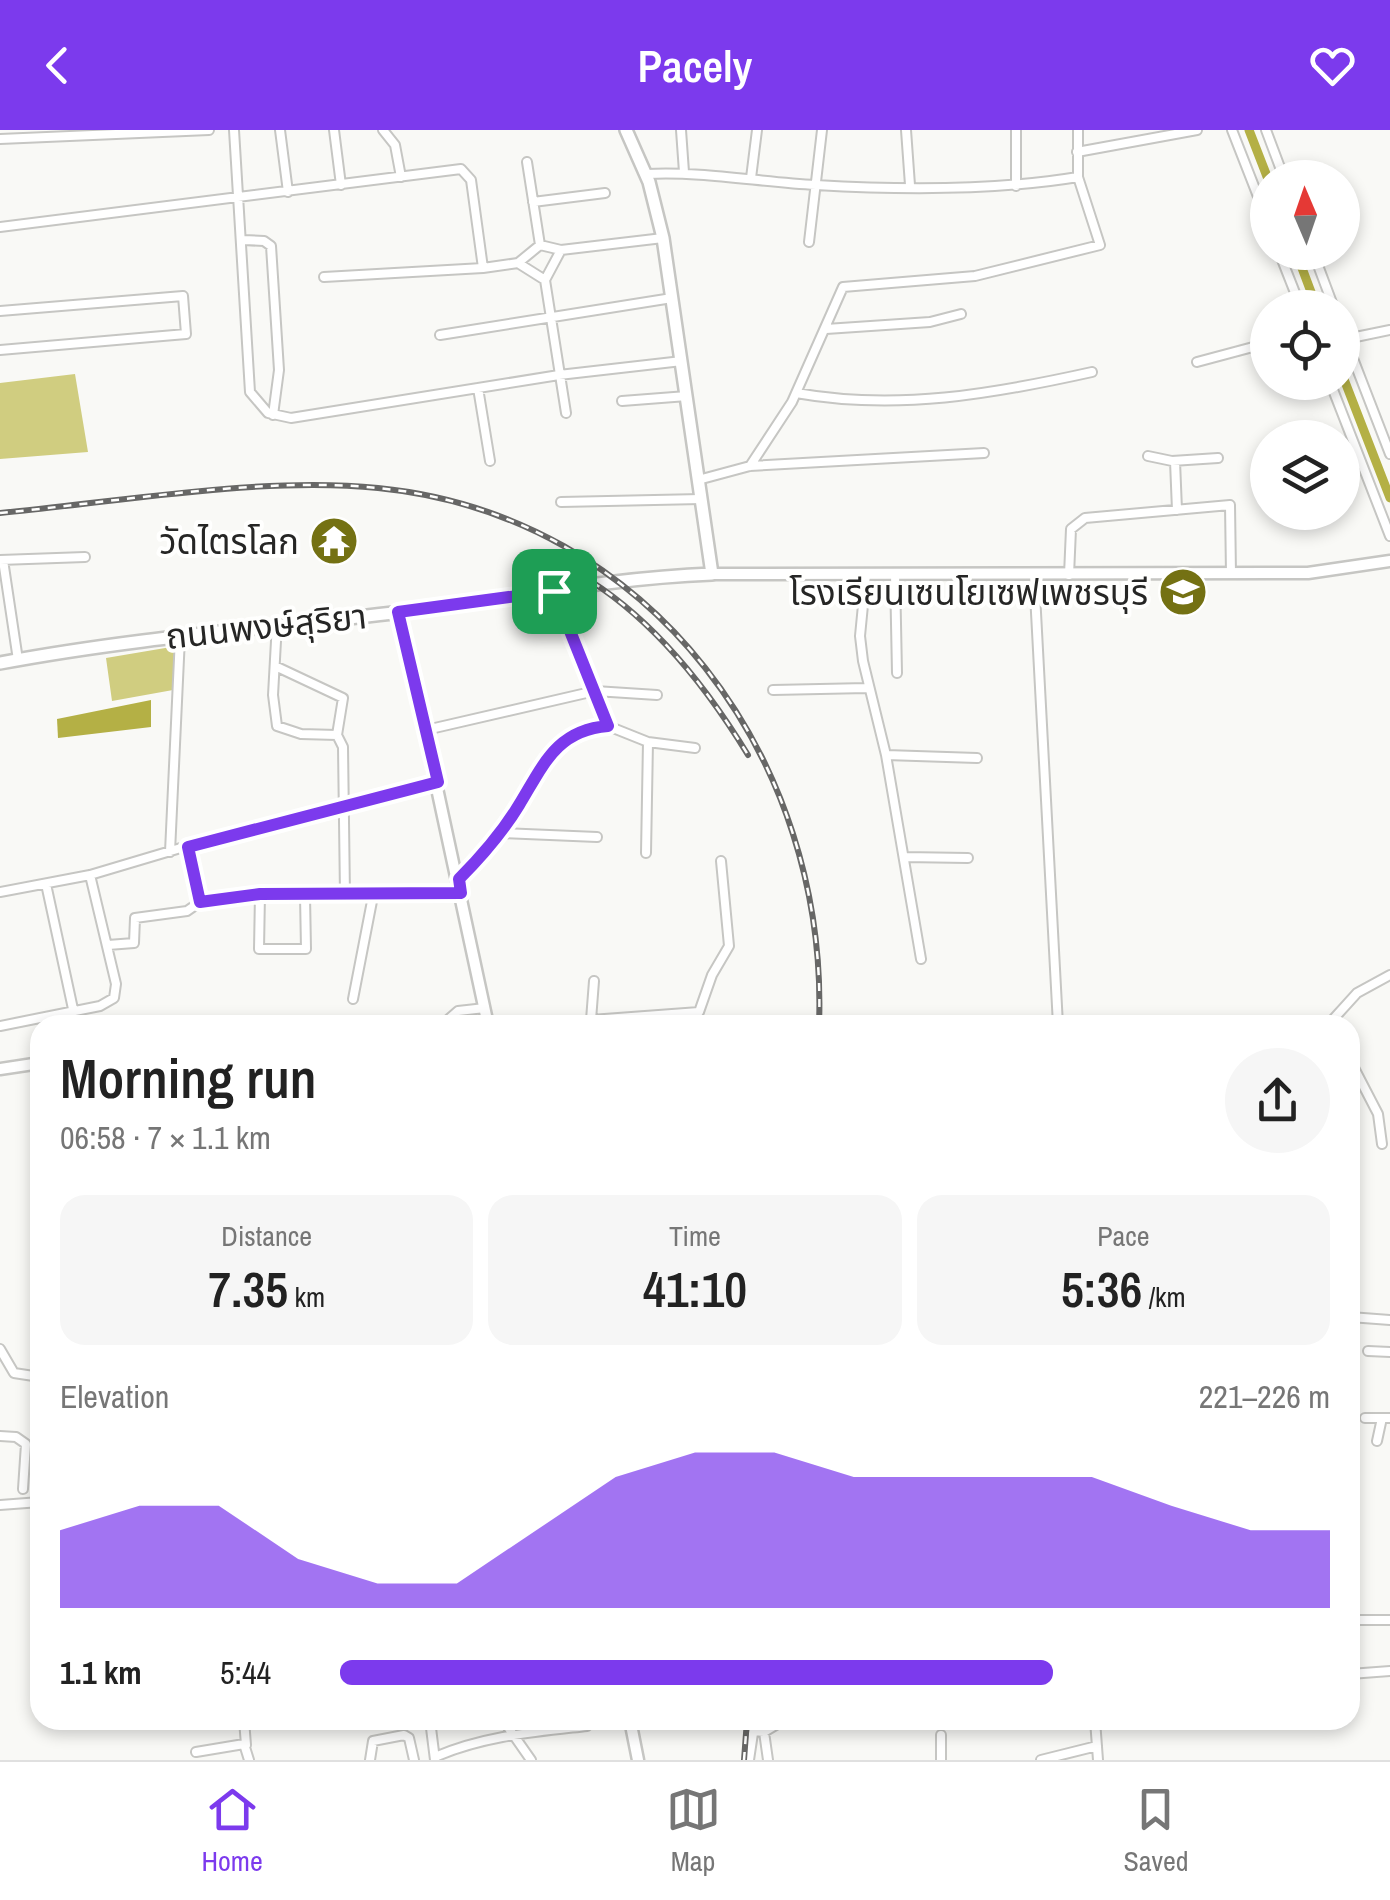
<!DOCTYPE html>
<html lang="en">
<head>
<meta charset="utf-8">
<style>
  :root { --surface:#fff; --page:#f6f6f6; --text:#222; --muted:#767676; --line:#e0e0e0; --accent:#7c3aed }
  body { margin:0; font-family:"Archivo Narrow","Noto Sans Thai",sans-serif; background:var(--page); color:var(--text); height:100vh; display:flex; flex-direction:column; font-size:38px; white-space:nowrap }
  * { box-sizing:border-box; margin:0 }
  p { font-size:32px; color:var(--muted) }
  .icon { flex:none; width:55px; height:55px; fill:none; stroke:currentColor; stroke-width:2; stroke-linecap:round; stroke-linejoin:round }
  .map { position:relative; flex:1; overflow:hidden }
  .sheet { position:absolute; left:30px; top:885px; width:1330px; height:715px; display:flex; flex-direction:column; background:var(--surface); border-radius:30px; box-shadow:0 5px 15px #0003 }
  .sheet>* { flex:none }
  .needle { width:65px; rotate:358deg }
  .controls { position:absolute; left:1250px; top:30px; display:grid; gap:20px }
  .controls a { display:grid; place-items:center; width:110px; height:110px; border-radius:50%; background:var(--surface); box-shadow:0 5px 15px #0003; font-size:50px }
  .pin { position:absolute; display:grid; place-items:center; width:85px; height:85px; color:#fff; margin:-42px; border-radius:20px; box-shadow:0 5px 15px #0006 }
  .round { display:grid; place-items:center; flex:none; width:105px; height:105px; border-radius:52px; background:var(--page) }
  .head { display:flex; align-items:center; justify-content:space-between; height:170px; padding:0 30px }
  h1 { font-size:55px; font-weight:600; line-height:75px }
  .metrics { display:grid; grid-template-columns:repeat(3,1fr); gap:15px; height:170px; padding:10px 30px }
  .metrics div { display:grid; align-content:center; border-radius:25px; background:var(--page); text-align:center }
  .metrics b { font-size:50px; font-weight:600 }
  .metrics small { font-size:28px; font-weight:400 }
  .metrics p { font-size:28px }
  .chart { height:280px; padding:20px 30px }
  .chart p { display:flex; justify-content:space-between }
  .chart svg { width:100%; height:180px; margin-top:10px; fill:var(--accent); opacity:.7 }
  ul { padding:0 30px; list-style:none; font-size:32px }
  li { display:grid; grid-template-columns:160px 120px 1fr; align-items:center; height:75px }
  li i { height:25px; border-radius:12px; background:var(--accent) }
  header { display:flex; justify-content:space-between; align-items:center; height:130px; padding:0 30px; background:var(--accent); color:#fff; font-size:45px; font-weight:600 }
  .tab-bar { display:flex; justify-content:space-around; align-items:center; height:140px; border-top:2px solid var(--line); background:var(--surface); font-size:28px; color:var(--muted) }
  .tab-bar a { display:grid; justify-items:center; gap:5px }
  .tab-bar .active { color:var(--accent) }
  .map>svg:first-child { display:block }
  .green { fill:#d0cd80 }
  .water { fill:#b4b045 }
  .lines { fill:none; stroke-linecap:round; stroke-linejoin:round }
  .canal { stroke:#b4b045; stroke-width:9 }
  .minor-casing { stroke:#c6c6c3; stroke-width:12 }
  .tertiary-casing { stroke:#c6c6c3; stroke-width:15 }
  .secondary-casing { stroke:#c6c6c3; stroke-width:16 }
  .minor { stroke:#fff; stroke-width:8 }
  .tertiary { stroke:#fff; stroke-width:10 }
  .secondary { stroke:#fff; stroke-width:11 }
  .rail-casing { stroke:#676766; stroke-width:6 }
  .rail { stroke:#fffffe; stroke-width:2.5; stroke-dasharray:8; stroke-linecap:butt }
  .route-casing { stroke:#fff; stroke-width:20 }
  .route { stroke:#7c3aed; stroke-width:12 }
  .labels { text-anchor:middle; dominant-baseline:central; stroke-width:8; stroke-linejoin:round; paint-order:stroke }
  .poi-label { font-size:35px; fill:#262625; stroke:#fffffe; text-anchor:end }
  .street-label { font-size:35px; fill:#262625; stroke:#fffffe }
</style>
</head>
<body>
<header><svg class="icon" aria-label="back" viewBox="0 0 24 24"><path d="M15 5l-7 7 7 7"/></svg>Pacely<svg class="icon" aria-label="heart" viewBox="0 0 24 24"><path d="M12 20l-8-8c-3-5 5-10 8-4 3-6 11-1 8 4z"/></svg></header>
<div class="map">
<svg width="1390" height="1630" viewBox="0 0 1390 1630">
  <rect width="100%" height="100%" fill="#f9f9f6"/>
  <path class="green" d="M75,244l13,78 -88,7v-76z
    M177,516l-4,44 -61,11 -6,-43z"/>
  <path class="water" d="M151,570v27l-93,11 -1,-19z"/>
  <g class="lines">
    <path class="canal" d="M1249,0l19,49
      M1296,122l21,56
      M1342,244l48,124"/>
    <g class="minor-casing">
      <path id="minor" d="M234,0l16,262 18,21 23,5 268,-43 123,-14
        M280,0l8,62
        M334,0l7,55
        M383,0l12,15 6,32
        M681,0l3,42
        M906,0l4,55
        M1232,0l36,92
        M1266,0l18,48
        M0,9l209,-9
        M1077,22l120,-22
        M527,32l13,83
        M646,44c57,-3 112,8 170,11 86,5 177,6 262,-8
        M751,48l6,-48
        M1016,56v-56
        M533,72l72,-9
        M0,97l461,-58 10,11 12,88
        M243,110l21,1 7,5 8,124 -6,45
        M809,112l13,-112
        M1279,122l22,56
        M1313,122l21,56
        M518,133l27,17 16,-30
        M324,147l159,-9 35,-5 22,-18 21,5 102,-12
        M545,150l21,133
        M0,181l183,-15 3,38 -186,16
        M826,199l104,-7 31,-8
        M1342,200l48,124
        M440,205l232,-37
        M1346,209l44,-9
        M1197,232l71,-19
        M1330,252l60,154
        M478,258l12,73
        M796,263c101,18 197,1 296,-21
        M622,271l65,-5
        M1148,326l24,5 46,-3
        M1175,331l2,49
        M750,336l42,-64 51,-115 132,-11 125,-31 -22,-68v-47
        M698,350l52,-14 234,-13
        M561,372l140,-3
        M0,430l85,-3
        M3,430l15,100
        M866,444l-6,62 3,25 23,94 35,204
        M895,444l2,99
        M1034,445l24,450
        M1069,445l2,-46 14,-11 145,-13 1,69
        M555,461l53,135
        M277,493l-4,72 4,31 24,8 36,1 6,12 2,148
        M275,536l68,32 -6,37
        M773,560l94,-2
        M426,600l169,-39 62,4
        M886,625l91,3
        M500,703l97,4
        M188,717l12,55 60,-8 201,-1
        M170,722l10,-215
        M646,723l2,-111
        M904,727l64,1
        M459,749l27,-27 55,-88 20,-24 47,-14 40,16 47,6
        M46,754l27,125
        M0,762l90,-17 131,-39 215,-54
        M260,764l-1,55h47l-1,-53
        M108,815l26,-2 1,-25 52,-7 13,-9
        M353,869l20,-103
        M591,890l3,-39
        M442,895l16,-14 27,-3
        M591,895v-5l108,-8 13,-37 17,-29 -8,-85
        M1328,895l29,-32 33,-18
        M0,896l100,-20 14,-8 2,-14 -26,-109
        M1350,930l28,54 4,30
        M1350,1187l40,3
        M0,1219l14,24 26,4
        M1368,1221l22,1
        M1365,1288h25
        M0,1306l16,1 10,7 -3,45
        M1377,1311l5,-23
        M0,1375l40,-3
        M1350,1490h40
        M1350,1544l40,-3
        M244,1590l2,25
        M430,1590l5,40
        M503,1590l28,40
        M1095,1590l3,40
        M754,1601l10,1 4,28
        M764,1602l20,-12
        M196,1622l48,-8 5,16
        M435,1627c48,-21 99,-25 152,-31
        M370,1630l3,-19 31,-6 5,3 5,22
        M749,1630l6,-40
        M941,1630v-25
        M1041,1630l56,-14"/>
    </g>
    <g class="tertiary-casing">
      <path id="tertiary" d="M712,444l596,-1 82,-12
        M399,482l89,413
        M0,939l40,-6
        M630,1590l8,40"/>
    </g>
    <g class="secondary-casing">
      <path id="secondary" d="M0,533c133,-25 267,-35 401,-51 104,-13 207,-34 311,-38l-49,-336 -14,-56 -23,-52"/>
    </g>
    <use href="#minor" class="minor"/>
    <use href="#tertiary" class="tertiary"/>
    <use href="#secondary" class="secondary"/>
    <g class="rail-casing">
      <path id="rail" d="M0,383c118,-11 263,-37 378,-25 274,27 451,273 441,537
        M579,444c71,41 127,112 169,181
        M744,1630l3,-40"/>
    </g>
    <use href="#rail" class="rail"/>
  </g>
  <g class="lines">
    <g class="route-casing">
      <path id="route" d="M554,461l54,135c-52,4 -65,40 -89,79 -17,28 -37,51 -60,74l2,14 -201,1 -60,8 -12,-55 250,-65 -40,-170z"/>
    </g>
    <use href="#route" class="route"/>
  </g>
  <defs>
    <g id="temple-disc" transform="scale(2.5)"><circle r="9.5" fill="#747113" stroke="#fffffe"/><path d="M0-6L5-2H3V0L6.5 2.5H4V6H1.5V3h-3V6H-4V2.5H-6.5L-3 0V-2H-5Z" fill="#fff"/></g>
    <g id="school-disc" transform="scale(2.5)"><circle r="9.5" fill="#747113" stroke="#fffffe"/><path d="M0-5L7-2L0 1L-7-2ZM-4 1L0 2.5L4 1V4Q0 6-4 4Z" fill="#fff"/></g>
  </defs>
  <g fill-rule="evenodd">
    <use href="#temple-disc" x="334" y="411"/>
    <use href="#school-disc" x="1183" y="462"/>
  </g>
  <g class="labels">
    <g class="poi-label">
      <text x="299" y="411">วัดไตรโลก</text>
      <text x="1148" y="462">โรงเรียนเซนโยเซฟเพชรบุรี</text>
    </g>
    <g class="street-label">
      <text transform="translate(266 496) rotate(-6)">ถนนพงษ์สุริยา</text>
    </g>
  </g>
</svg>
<div class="controls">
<a><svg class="needle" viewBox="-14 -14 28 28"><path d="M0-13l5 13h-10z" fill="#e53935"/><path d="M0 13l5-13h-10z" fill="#767676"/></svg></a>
<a><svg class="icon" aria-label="locate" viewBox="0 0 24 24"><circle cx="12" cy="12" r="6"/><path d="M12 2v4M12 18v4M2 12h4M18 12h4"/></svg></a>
<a><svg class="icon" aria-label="layers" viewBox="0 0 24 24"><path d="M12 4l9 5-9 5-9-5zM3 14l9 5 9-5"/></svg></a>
</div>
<div class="pin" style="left:554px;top:461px;background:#1e9e55"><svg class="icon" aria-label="arrive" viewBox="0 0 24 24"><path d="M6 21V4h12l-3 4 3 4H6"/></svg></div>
<section class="sheet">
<div class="head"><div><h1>Morning run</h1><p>06:58 · 7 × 1.1 km</p></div><a class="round"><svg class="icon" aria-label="share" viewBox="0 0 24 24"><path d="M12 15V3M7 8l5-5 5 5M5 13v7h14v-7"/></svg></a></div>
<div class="metrics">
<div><p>Distance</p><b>7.35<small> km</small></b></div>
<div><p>Time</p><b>41:10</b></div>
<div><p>Pace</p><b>5:36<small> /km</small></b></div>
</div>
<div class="chart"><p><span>Elevation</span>221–226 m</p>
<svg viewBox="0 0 160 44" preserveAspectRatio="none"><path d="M0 44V25L10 19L20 19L30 32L40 38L50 38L60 25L70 12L80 6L90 6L100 12L110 12L120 12L130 12L140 19L150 25L160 25V44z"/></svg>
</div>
<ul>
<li><b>1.1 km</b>5:44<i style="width:72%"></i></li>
</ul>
</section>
</div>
<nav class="tab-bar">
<a class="active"><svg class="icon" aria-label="home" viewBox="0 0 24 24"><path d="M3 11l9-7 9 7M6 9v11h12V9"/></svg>Home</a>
<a><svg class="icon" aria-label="map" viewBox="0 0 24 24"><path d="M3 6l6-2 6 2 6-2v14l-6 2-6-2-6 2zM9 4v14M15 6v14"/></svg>Map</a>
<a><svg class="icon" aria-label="saved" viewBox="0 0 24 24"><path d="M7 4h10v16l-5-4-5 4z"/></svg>Saved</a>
</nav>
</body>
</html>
